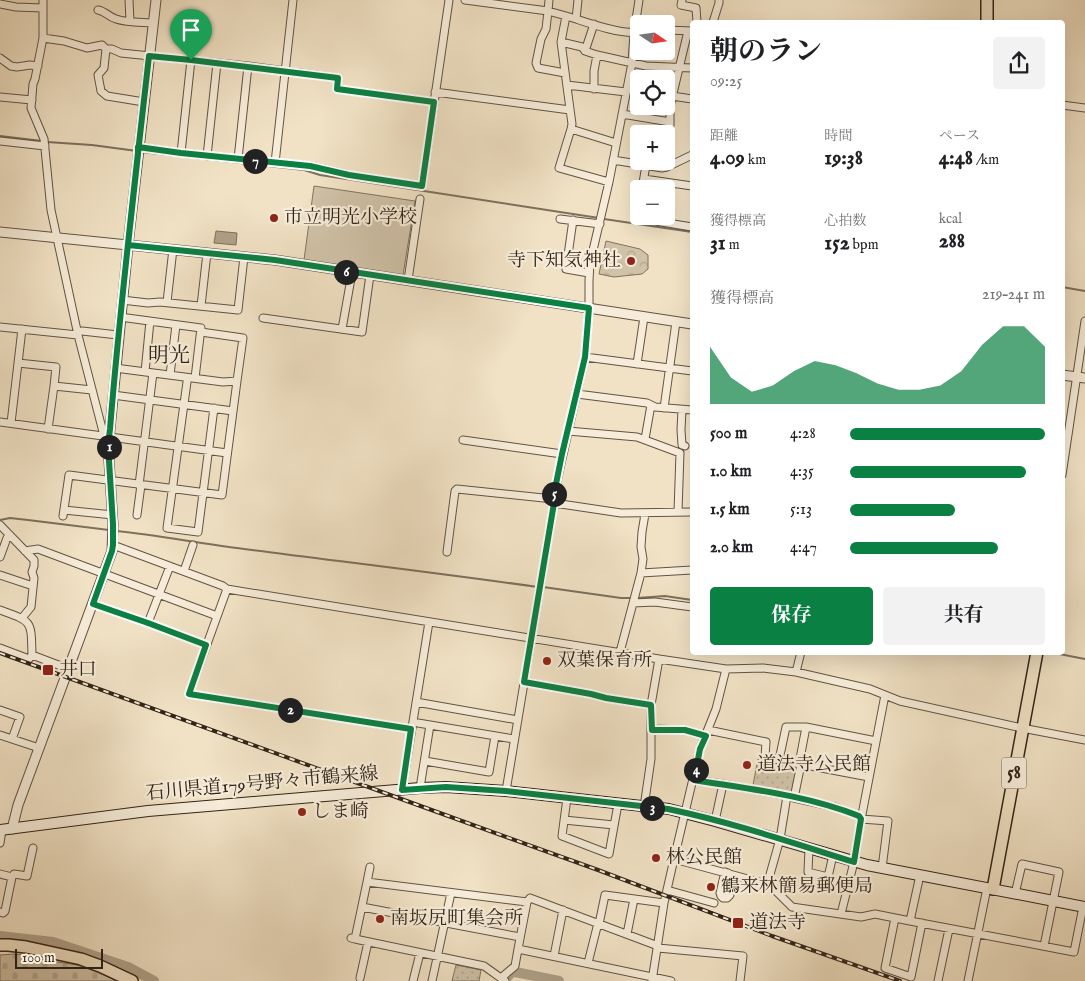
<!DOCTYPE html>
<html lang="ja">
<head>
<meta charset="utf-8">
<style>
  :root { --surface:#fff; --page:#f2f2f2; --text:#202124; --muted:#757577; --accent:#0b8043 }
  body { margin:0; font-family:"IM FELL English","Noto Serif JP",serif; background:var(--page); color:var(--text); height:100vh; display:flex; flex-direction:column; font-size:19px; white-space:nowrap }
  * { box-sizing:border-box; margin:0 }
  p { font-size:16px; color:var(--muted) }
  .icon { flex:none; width:28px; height:28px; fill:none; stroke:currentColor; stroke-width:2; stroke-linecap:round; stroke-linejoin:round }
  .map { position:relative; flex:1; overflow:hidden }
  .drawer { position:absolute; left:690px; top:20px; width:375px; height:635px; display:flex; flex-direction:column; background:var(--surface); border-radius:5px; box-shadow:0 5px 20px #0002 }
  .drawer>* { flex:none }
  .needle { width:32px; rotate:103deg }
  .buttons { position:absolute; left:630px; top:15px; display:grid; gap:10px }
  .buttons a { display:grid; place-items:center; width:45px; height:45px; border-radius:5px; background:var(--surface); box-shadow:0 5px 20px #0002; font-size:25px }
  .scale { position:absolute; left:15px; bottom:12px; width:88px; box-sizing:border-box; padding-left:5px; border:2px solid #312518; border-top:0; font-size:14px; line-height:18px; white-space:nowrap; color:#312518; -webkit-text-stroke:4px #f6ecd9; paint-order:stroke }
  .pin { position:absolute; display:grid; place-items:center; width:42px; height:42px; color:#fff; margin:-51px -21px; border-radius:50% 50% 50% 0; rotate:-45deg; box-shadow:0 0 5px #0007 }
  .pin .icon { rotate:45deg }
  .km { position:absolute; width:25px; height:25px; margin:-12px; border-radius:50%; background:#222; color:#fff; font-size:14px; line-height:25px; text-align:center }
  .round { display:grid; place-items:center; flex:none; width:52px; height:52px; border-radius:5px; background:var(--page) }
  .head { display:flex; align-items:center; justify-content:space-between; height:85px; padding:0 20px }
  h1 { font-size:28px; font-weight:700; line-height:38px }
  .metrics { display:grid; grid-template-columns:repeat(3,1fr); gap:8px; height:85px; padding:5px 20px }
  .metrics div { display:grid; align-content:center }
  .metrics b { font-size:21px; font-weight:700 }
  .metrics small { font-size:14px; font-weight:400 }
  .metrics p { font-size:14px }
  .chart { height:140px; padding:10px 20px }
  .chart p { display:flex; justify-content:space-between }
  .chart svg { width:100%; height:90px; margin-top:5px; fill:var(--accent); opacity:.7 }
  .button { display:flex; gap:10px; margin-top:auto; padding:10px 20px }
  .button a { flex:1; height:58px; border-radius:5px; background:var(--accent); color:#fff; font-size:20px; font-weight:700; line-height:58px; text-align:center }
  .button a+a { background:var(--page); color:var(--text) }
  ul { padding:0 20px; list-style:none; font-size:16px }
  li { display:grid; grid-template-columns:80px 60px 1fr; align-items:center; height:38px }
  li i { height:12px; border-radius:6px; background:var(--accent) }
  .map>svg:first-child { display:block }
  .grass { fill:url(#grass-dots); stroke:#807460 }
  .forest { fill:url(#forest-crowns); stroke:#807460 }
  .cemetery { fill:url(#cemetery-stones); stroke:#807460 }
  .garden { fill:#d0c2a8; stroke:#807460 }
  .water { fill:#b0a28a; stroke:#7d705c }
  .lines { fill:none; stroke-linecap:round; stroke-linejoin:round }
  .stream { stroke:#7d705c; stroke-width:2 }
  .river { stroke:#b0a28a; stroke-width:10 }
  .minor-casing { stroke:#615443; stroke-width:9 }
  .tertiary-casing { stroke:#615443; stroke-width:11 }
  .secondary-casing { stroke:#312518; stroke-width:12 }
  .primary-casing { stroke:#312518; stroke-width:14 }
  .minor { stroke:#f6ecd9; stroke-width:7 }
  .tertiary { stroke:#f6ecd9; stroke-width:9 }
  .secondary { stroke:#f6ecd9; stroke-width:10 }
  .primary { stroke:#f1e2c5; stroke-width:11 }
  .rail-casing { stroke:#312518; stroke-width:4 }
  .rail { stroke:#f6ecd9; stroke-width:2; stroke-dasharray:5.5; stroke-linecap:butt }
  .route-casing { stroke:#fff; stroke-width:10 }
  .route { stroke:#0b8043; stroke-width:6 }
  .poi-dot { fill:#8f2418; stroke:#f6ecd9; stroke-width:2 }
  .labels { text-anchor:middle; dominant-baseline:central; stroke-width:4.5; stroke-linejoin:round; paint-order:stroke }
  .shield { fill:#f6ecd9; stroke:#6c6152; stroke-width:1 }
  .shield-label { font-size:18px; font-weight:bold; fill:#312518 }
  .poi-label { font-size:19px; fill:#312518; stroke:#f6ecd9; text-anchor:start }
  .street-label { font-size:19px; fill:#312518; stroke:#f6ecd9 }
  .quarter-label { font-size:21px; fill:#312518; stroke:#f6ecd9 }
</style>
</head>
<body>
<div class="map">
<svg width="1085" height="981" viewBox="0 0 1085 981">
  <defs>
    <pattern id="grass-dots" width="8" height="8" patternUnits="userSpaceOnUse" patternTransform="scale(1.25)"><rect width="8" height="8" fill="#d0c2a8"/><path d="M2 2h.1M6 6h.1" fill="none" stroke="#b3a790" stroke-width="1.8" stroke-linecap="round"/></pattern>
    <pattern id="forest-crowns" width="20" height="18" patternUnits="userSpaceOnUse" patternTransform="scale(1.25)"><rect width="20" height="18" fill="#d0c2a8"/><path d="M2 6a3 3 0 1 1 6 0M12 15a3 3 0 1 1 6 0" fill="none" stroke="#b3a790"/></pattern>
    <pattern id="cemetery-stones" width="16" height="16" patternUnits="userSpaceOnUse" patternTransform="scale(1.25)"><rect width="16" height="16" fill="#d0c2a8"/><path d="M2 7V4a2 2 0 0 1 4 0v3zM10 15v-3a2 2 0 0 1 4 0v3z" fill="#b3a790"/></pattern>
  </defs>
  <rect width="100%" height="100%" fill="#f1e2c5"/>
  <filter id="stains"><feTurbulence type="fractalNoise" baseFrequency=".004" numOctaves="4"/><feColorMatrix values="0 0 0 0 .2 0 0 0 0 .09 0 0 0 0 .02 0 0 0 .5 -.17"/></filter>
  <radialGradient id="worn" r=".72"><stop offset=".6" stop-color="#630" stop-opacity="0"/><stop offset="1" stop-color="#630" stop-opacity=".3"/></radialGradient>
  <path class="grass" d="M758,759l40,8 -5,26 -40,-8z
    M456,965l25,5 -2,11h-27z"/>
  <path class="forest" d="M606,241l34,8 8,6v14l-6,5 -28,3 -15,-3z"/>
  <path class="cemetery" d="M15,954l15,2 15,4 32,5 17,6 24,10h-118v-26z"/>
  <path class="garden" d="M314,186l101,15 -12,74 -99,-15z"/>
  <path class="water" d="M216,231l21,2 -1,12 -22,-2z"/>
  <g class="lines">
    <path class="stream" d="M0,136l42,5
      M47,142l45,3 45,6
      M141,152l163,18 16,5 279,43
      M604,219l88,13
      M1062,287l23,4
      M0,520l10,-2 18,2 81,10
      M117,531c40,4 80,12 120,17 100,13 201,25 301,39
      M543,587l78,11h11
      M637,598l28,-2 27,4
      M1049,652l36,7"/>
    <path class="river" d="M0,936l53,6 75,25 26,14
      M504,981l7,-8 4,-1 44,9"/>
    <g class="minor-casing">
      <path id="minor" d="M43,0v38l-8,41 -2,5 -2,24 13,31 7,71 27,125 25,97 5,13
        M129,0l1,21
        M465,0l83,11 -2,18 -5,10 -5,24 2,5 27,5
        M549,0l-1,11 18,5
        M578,0l-2,19 -10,-3 -5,26 11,82 -1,5 45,14
        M682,0l-1,5 15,3 1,14
        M0,4l16,3 27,1
        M98,10c7,1 11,7 18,9 12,4 26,3 38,4
        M576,19c15,5 47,16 63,13
        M713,22l6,-19v-3
        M666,30l26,1
        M43,38l21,3 23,7 15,-3 4,4
        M561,42l21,5 3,4 12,4 49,11 46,2
        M585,51l9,-27
        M0,58l11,8 6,1 13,-2 8,1
        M567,85l59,7
        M594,89v-18l3,-16
        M435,92l135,18
        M672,96l20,3
        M0,97l32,3
        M144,102l-37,-6 -6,-5 -3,-16 6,-7 2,-19h6l9,4 127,13 90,12 -1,11 97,13
        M1062,105l23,3
        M622,114l48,8
        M571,129l-12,39 50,14
        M0,141l45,5
        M666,145l4,-20v-19l18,-75
        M139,147l42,6 129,13 39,9 73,11 27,-186
        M181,153l10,-93
        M207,156l10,-93
        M238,159l10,-93
        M613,160l49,8 1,-7
        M275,163l18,-163
        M662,168l5,-1 25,-12
        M644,179l48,7
        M642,189l4,-24
        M639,200l-2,18 55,9
        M560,219l40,5
        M573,220l-7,49 23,4
        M408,280l12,-81
        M122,300l26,3 12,-1 78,8 6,-53
        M167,302l6,-53
        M201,306l6,-53
        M120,317l81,11 -6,50
        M263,318l99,14 8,-57
        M0,327l78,8
        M342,329l10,-56
        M82,331l36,4
        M585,357l107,14
        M18,363l38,4 -2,19 38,4
        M637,364l7,-47
        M115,368l108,14 14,-1 6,-43 -42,-6
        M145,372l5,-51
        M170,375l6,-50
        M187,382l-20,146 31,4 16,-124
        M577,394l70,9 8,4 37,3
        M113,395l120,16
        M664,408l12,-86
        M682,410l-1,20 1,15 3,1
        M0,422l227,31
        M11,423l11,-94
        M48,429l6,-43
        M568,431l69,6 43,16 -2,59
        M645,439l6,-34
        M463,440l99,14
        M1062,475l23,-154
        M139,485l14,-112
        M554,503l67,10 71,-1
        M64,510l49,5
        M137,515l4,-30
        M63,516l6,-41 153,20 15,-114
        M0,525l34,35v6l-2,6 2,6 -3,29 -9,11
        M113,545l110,41 4,3 432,70 67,10 -10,40 -16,40 -26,110 -10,44 -12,78
        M25,551l13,-2 179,67
        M447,552l8,-61 2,-2 96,10
        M0,557l7,-19 4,-1
        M184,571l9,-26
        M641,573l51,-3
        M0,575l33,11
        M227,589l-38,105 222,35
        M633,603l22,-1 37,5
        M93,604l55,19 58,22
        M0,610c33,12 31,10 32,45
        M148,623l22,-57
        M0,648l29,11 3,-4 37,14
        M620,652l21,-79 2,-14 -2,-12 1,-15 3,-18
        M726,669l37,-1 33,4 74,17 30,12 122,27 63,12
        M796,672l5,-20
        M525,682l66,12 15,4 45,7
        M416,702l102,18
        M0,710l20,7 -8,22
        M418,723l96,16
        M652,729l33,1 21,6
        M708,730l58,12 -1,15 14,3
        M0,735l39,13
        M425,761l64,11 6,-36
        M799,764l7,-37
        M801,764l-7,34 41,9 24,9 2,3 27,2 -6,47
        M869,777l-90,-17 7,-33h20l70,14
        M694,780l29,4 66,12
        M420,788l10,-63
        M402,790l27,-168
        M506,791l48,-288 -1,-4 32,-142 4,-49v-27l1,-18 19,-81 23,-119 2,-30 5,-33
        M787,796l-7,43 -11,39 1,7 22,22 69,10 14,-3 35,7 10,-46
        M567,798l-5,38 47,18 9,-50
        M644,807l7,-48v-54l8,-46
        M564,820l50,5
        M715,821l8,-37
        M0,843l2,-13
        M809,848l-1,24 20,5 2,3 8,2 9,8
        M674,859l96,26
        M725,872l-5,21 1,3 2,2h4l3,-3 -2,-5 -3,-2 3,-15
        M0,874l12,3 -7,34 -2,2 -3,-1
        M12,877l2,-3 13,2 6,-28
        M828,877l5,-22
        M367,882l3,-15
        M667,890l47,13
        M1015,894l7,-30 37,8 -15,74
        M527,902l-9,47 153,32
        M362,907l158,30
        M841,914l13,-52 6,-37 25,-130
        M895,918l-10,50 26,9 11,-54
        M910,921l164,31 9,-45
        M599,924l6,-29 59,8
        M627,934l7,-35
        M351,938l4,1 12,-57 160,20 3,-4 128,48
        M355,939l129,27 21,15
        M658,948l85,8 -3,25
        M554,956l9,-46
        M588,963l10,-40
        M360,978l8,-36
        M501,978l14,-12 3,-17
        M413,981l7,-28
        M432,981l19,-88
        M938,981l11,-52
        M968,981l19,-93"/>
    </g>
    <g class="tertiary-casing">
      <path id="tertiary" d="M0,232l275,28 417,64
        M1062,375l23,3
        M12,829l6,-24 94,-254 1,-27 -5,-79 2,-16 18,-184 28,-245"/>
    </g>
    <g class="secondary-casing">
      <path id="secondary" d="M0,830l148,-19 272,-23 26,-1 60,4 163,18 46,12 152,44 218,42"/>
    </g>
    <g class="primary-casing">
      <path id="primary" d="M987,0v22
        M993,889l44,-237
        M0,945h8l18,2 55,12 19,7 32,15"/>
    </g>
    <use href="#minor" class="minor"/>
    <use href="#tertiary" class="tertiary"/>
    <use href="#secondary" class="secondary"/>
    <use href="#primary" class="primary"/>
    <g class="rail-casing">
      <path id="rail" d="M0,653l415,151 183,66 174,66 128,45"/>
    </g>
    <use href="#rail" class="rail"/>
  </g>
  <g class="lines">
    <g class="route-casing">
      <path id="route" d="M191,60l-42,-4c-14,124 -29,249 -39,373l-2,16 5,79v21l-1,6 -19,53 55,19 58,22 -17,49 222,35 -9,61 44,-3 60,4 162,18c63,13 125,34 186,53l7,-43 -2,-3c-53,-21 -110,-27 -165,-36l6,-31 6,-13 -21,-6h-33l-1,-25 -45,-7 -15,-4 -67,-12 30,-179 -1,-4 9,-45 23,-97 4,-49 -314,-48 -147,-15 10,-91v-7l43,6 129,13 39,9 73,11 12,-84 -97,-13 1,-11 -147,-18"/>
    </g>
    <use href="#route" class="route"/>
  </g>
  <g class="poi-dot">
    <circle cx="274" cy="218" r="5"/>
    <circle cx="631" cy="261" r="5"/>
    <circle cx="547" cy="661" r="5"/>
    <rect x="42" y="664" width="12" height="12" rx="2.5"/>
    <circle cx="747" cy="765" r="5"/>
    <circle cx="302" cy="812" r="5"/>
    <circle cx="656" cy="858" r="5"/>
    <circle cx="711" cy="887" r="5"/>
    <circle cx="380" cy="919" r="5"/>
    <rect x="732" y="917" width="12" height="12" rx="2.5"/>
  </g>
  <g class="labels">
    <rect class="shield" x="1001.5" y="757.5" width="25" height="31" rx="4"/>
    <g class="shield-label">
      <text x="1014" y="773">58</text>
    </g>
    <g class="poi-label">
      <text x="284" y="218">市立明光小学校</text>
      <text x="621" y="261" text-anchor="end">寺下知気神社</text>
      <text x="557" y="661">双葉保育所</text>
      <text x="59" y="670">井口</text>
      <text x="757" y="765">道法寺公民館</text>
      <text x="312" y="812">しま崎</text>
      <text x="666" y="858">林公民館</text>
      <text x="721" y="887">鶴来林簡易郵便局</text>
      <text x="390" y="919">南坂尻町集会所</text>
      <text x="749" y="923">道法寺</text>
    </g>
    <g class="street-label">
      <text transform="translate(262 784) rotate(-5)">石川県道179号野々市鶴来線</text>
    </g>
    <g class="quarter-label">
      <text x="169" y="356">明光</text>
    </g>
  </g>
  <rect width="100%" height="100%" filter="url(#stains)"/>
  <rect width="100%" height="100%" fill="url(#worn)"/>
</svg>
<div class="buttons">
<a><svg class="needle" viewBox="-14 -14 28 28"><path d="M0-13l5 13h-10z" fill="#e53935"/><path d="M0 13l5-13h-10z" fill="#757577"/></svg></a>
<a><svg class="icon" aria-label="locate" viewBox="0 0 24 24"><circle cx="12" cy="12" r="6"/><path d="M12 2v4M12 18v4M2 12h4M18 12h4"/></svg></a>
<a>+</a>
<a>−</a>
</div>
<div class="scale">100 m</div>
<div class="pin" style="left:191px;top:60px;background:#1e9e55"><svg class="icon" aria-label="arrive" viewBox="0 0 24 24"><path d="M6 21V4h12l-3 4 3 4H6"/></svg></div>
<b class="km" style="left:109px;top:447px">1</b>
<b class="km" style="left:290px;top:710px">2</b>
<b class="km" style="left:652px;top:808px">3</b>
<b class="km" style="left:696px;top:770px">4</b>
<b class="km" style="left:554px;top:494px">5</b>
<b class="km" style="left:346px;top:272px">6</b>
<b class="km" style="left:255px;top:161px">7</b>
<section class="drawer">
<div class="head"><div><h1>朝のラン</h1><p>09:25</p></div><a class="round"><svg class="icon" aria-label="share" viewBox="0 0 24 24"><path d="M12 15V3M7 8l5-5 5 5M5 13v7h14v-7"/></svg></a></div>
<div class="metrics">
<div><p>距離</p><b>4.09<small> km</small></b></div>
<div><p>時間</p><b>19:38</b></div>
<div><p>ペース</p><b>4:48<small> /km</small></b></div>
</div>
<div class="metrics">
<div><p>獲得標高</p><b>31<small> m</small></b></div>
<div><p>心拍数</p><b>152<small> bpm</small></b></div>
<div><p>kcal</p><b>288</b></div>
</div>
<div class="chart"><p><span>獲得標高</span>219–241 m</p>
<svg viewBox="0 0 160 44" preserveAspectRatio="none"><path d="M0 44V16L10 31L20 38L30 35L40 28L50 23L60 25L70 29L80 34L90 37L100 37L110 35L120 28L130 15L140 6L150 6L160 16V44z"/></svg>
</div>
<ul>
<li><b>500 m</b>4:28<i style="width:100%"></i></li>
<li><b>1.0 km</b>4:35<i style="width:90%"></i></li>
<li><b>1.5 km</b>5:13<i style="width:54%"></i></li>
<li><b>2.0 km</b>4:47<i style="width:76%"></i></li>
</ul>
<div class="button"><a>保存</a><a>共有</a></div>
</section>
</div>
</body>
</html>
